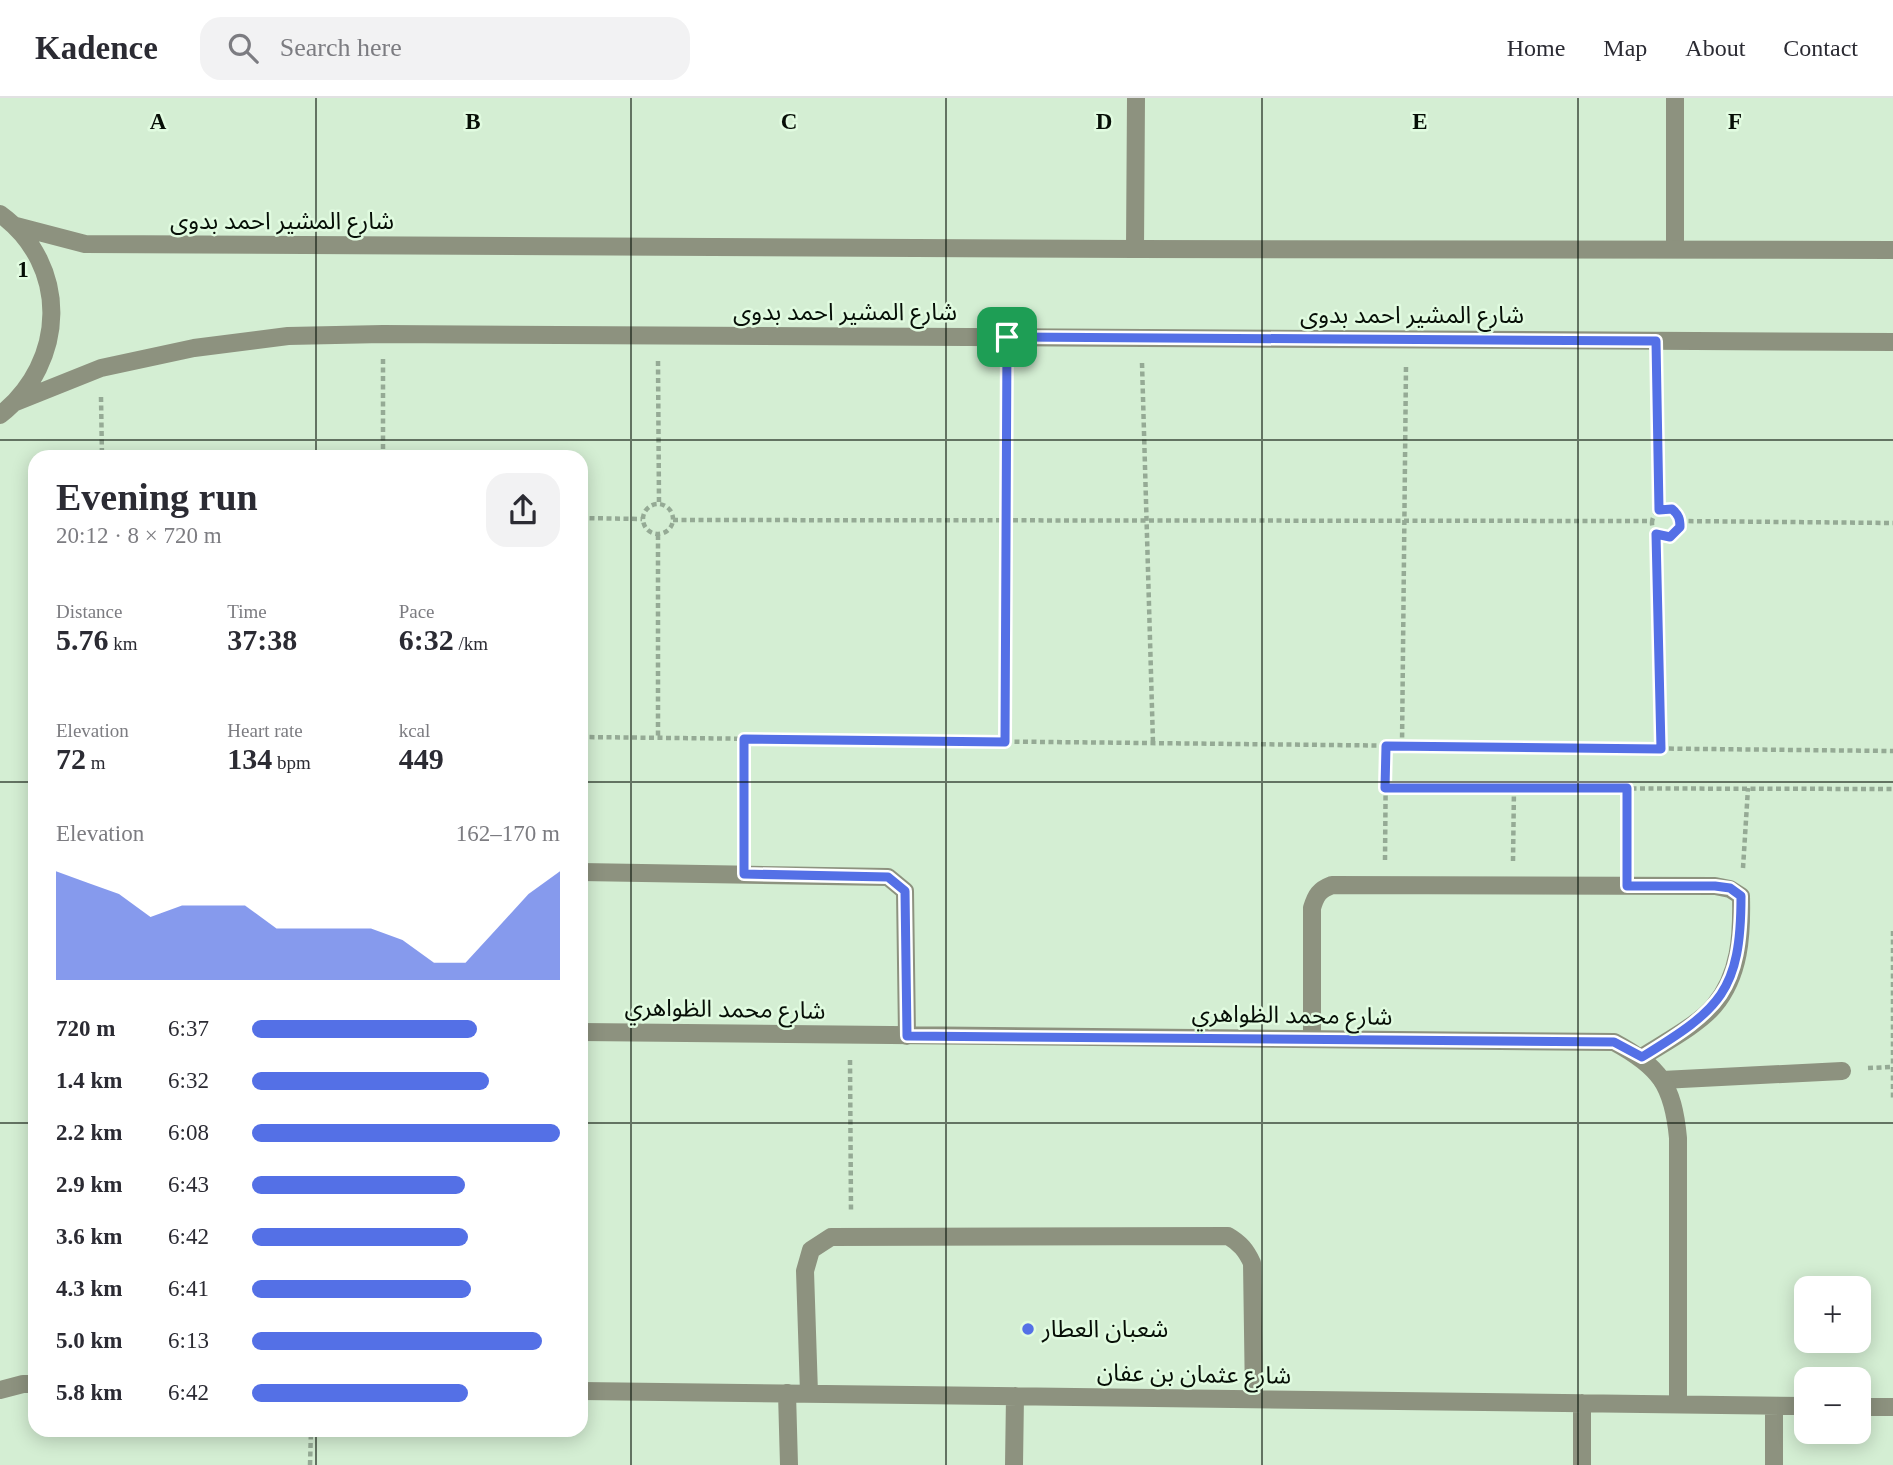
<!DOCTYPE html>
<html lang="en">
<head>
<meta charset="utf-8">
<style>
  :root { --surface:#fff; --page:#f2f2f3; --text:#2b2b33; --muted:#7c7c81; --line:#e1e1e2; --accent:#5470e6 }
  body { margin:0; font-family:"Times New Roman","Noto Sans Arabic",serif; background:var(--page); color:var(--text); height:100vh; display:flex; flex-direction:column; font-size:26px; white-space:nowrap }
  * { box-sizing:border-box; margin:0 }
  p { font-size:23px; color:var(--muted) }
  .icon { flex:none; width:38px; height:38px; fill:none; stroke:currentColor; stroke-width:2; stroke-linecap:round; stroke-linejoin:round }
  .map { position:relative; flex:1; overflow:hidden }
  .drawer { position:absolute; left:28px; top:352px; width:560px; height:987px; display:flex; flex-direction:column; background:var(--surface); border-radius:21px; box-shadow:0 4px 18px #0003 }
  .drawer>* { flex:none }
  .fabs { position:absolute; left:1794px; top:1178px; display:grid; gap:14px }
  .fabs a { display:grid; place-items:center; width:77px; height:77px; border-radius:14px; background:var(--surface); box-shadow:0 4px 18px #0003; font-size:35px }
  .pin { position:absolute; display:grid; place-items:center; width:60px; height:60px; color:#fff; margin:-30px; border-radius:14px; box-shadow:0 4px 10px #0006 }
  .round { display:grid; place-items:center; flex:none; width:74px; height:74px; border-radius:21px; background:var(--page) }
  .summary { display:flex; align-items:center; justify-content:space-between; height:119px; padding:0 28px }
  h1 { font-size:38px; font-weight:700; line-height:52px }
  .figures { display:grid; grid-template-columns:repeat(3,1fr); gap:10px; height:119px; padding:7px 28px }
  .figures div { display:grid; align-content:center }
  .figures b { font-size:30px; font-weight:700 }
  .figures small { font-size:19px; font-weight:400 }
  .figures p { font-size:19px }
  .chart { height:196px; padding:14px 28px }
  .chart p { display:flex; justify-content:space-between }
  .chart svg { width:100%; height:126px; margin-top:7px; fill:var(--accent); opacity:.7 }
  ul { padding:0 28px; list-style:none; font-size:23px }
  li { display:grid; grid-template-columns:112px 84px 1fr; align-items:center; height:52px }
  li i { height:18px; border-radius:9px; background:var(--accent) }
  header { display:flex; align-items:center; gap:42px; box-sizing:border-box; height:98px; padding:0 35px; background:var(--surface); border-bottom:2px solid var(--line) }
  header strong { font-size:33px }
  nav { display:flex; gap:38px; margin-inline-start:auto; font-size:24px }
  .search { width:490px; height:63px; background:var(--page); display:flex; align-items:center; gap:18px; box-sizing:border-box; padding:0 24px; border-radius:21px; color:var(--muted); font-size:26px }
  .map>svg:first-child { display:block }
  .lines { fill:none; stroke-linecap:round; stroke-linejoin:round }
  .path { stroke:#95aa95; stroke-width:4.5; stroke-dasharray:5 3.5; stroke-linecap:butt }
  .service { stroke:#8d927f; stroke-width:18 }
  .minor { stroke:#8d927f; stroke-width:18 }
  .tertiary { stroke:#8d927f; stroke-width:18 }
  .route-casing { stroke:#fff; stroke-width:14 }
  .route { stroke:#5470e6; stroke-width:9 }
  .grid { fill:none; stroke:#060e06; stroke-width:2; stroke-opacity:0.55 }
  .poi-dot { fill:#5470e6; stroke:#e1fbe0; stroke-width:2.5 }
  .labels { text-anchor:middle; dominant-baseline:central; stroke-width:5; stroke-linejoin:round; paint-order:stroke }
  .street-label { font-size:24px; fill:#060e06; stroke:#e1fbe0 }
  .poi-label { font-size:24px; fill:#060e06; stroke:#e1fbe0; text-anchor:start }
  .grid-label { font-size:23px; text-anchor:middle; font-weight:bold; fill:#060e06; stroke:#e1fbe0; stroke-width:5; stroke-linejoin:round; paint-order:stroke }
</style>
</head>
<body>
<header>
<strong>Kadence</strong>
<div class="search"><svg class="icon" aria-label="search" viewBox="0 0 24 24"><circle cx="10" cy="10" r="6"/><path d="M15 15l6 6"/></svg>Search here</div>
<nav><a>Home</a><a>Map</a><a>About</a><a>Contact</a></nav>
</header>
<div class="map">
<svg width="1893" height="1367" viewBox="0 0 1893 1367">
  <rect width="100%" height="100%" fill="#d4eed3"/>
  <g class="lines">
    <path class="path" d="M383,261v98
      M658,263l1,143
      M1142,265l11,380
      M1656,268l3,144
      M101,299l1,60
      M643 421a15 15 0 1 1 30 0a15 15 0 1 1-30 0Z
      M1652 425a14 14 0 1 1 28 0a14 14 0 1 1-28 0Z
      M581,420l61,1
      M673,422l978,1
      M1680,423l213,2
      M1656,436l5,215
      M658,437v203
      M581,639l1312,14
      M744,641v109
      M1005,644l2,-380
      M1402,648l4,-380
      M1385,690l508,1
      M1627,690v73
      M1385,762l1,-114
      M1513,763l1,-73
      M1743,770l5,-80
      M1893,833v169
      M850,962l1,152
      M1868,970l23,-1
      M310,1367l1,-35"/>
    <path class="service" d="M1662,982l180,-9"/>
    <path class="minor" d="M1135,151l1,-151
      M1675,151v-151
      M581,774l307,5 17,14 2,145
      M581,934l1033,10c46,25 59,43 64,96v266
      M1312,941v-131c4,-13 7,-18 20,-23l383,1 15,3 11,7c1,39 -1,79 -27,110 -16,19 -52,38 -72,51
      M0,1292l23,-6h12
      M581,1293l1225,15
      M787,1295l2,72
      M809,1295l-4,-122 6,-21 20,-13 397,-1c12,7 18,14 24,27l2,136
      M1582,1305v62
      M1774,1308v59
      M1858,1309h35
      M1014,1367l1,-69"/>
    <path class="tertiary" d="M0,116c70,51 67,148 0,201
      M16,128l69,18 1050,5 758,1
      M16,304l85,-34 93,-20 94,-12 95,-2 1510,8"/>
  </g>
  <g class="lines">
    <g class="route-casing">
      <path id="route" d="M1007,239l649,4 3,169 13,-1c7,6 8,10 8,18l-10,10 -14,-3 5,215 -275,-3 -1,42h242v98h88l15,2 11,8c0,96 -21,113 -99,161l-28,-15 -707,-6 -2,-145 -17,-14 -144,-3v-135l261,3z"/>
    </g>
    <use href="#route" class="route"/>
  </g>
  <path class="grid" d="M316,0v359M631,0v1367M946,0v1367M1262,0v1367M1578,0v1367M0,342h1893M0,684h35M581,684h1312M0,1025h35M581,1025h1312M316,1332v35"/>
  <circle class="poi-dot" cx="1028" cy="1231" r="7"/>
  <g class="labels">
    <g class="street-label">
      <text x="282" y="123">شارع المشير احمد بدوى</text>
      <text x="845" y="214">شارع المشير احمد بدوى</text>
      <text x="1412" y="217">شارع المشير احمد بدوى</text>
      <text transform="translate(725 911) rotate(1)">شارع محمد الظواهري</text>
      <text transform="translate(1292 917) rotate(1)">شارع محمد الظواهري</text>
      <text transform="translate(1194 1276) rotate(1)">شارع عثمان بن عفان</text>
    </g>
    <g class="poi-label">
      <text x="1042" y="1231">شعبان العطار</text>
    </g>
  </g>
  <g class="grid-label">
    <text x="158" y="31">A</text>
    <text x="473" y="31">B</text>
    <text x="789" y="31">C</text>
    <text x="1104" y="31">D</text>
    <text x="1420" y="31">E</text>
    <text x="1735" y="31">F</text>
    <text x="23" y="179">1</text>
  </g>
</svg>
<div class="fabs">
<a>+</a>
<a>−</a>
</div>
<div class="pin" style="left:1007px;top:239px;background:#1e9e55"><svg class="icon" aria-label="arrive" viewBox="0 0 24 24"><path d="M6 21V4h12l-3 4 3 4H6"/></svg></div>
<section class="drawer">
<div class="summary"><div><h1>Evening run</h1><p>20:12 · 8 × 720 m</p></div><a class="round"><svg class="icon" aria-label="share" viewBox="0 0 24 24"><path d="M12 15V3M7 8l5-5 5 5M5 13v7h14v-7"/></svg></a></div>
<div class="figures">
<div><p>Distance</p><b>5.76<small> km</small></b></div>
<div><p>Time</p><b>37:38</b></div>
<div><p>Pace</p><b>6:32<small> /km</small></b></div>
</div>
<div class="figures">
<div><p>Elevation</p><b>72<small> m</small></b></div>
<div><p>Heart rate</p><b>134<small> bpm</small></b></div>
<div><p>kcal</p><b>449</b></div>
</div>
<div class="chart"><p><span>Elevation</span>162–170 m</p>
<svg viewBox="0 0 160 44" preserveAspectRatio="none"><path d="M0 44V6L10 10L20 14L30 22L40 18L50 18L60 18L70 26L80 26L90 26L100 26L110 30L120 38L130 38L140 26L150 14L160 6V44z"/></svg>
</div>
<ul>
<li><b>720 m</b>6:37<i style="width:73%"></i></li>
<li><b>1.4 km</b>6:32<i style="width:77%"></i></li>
<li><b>2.2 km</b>6:08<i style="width:100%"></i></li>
<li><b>2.9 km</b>6:43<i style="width:69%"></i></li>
<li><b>3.6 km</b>6:42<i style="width:70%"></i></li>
<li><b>4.3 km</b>6:41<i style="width:71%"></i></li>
<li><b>5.0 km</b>6:13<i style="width:94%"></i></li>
<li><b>5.8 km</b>6:42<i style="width:70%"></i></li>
</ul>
</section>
</div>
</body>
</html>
